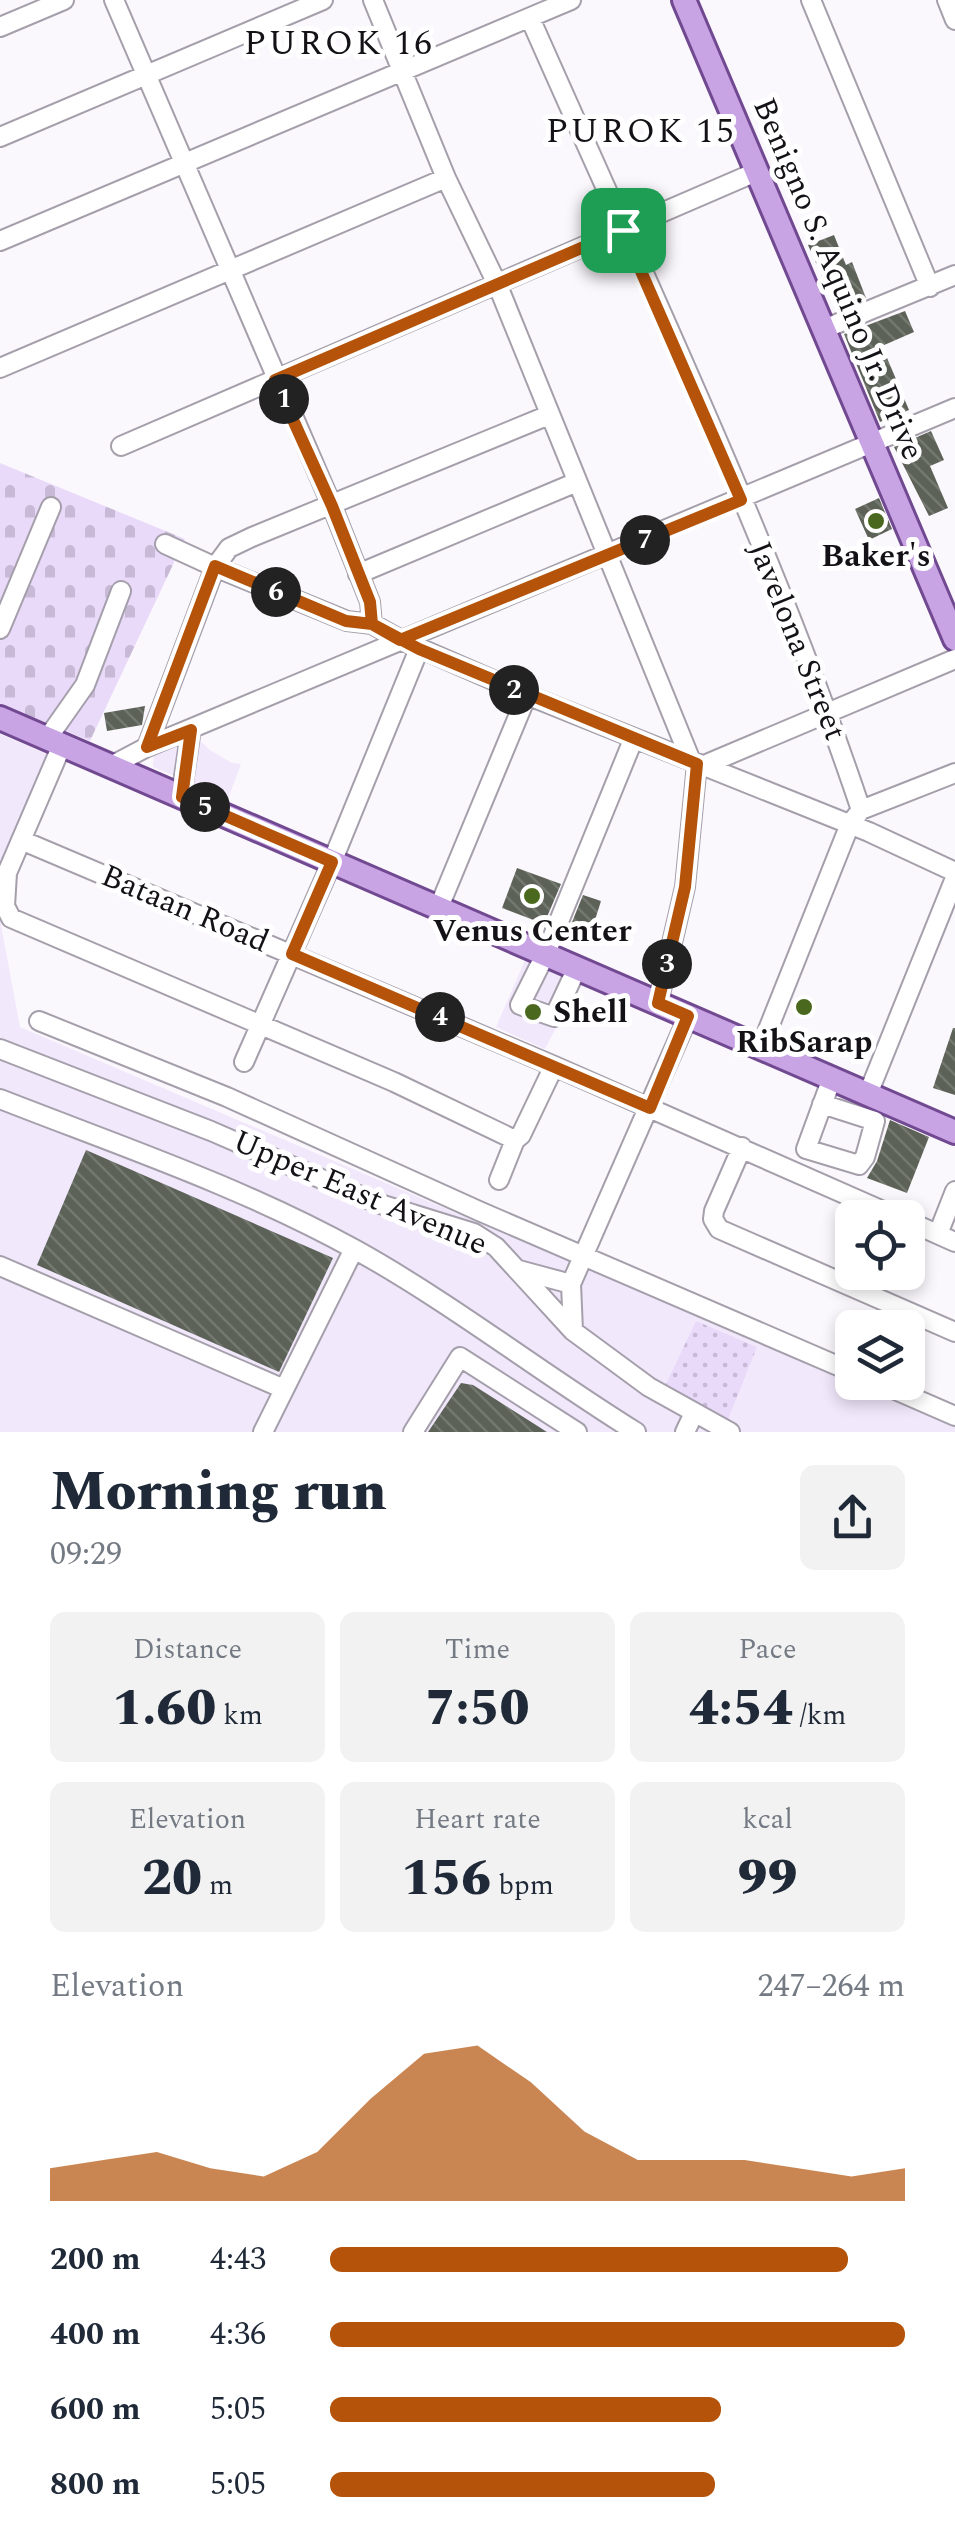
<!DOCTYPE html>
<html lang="en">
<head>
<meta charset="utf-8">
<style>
  :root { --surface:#fff; --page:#f2f2f3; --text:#1f2937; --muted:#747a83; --accent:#b45309 }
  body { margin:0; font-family:Spectral,serif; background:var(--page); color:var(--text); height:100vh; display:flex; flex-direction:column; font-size:38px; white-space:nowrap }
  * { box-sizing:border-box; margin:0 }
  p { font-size:32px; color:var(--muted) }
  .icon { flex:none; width:55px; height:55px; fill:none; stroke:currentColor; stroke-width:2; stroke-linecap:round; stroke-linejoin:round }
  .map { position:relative; height:1432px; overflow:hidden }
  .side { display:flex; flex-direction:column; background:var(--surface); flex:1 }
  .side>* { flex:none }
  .buttons { position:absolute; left:835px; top:1200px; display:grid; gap:20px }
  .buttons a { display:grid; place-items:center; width:90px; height:90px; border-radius:15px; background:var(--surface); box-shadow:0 5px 15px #0003; font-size:50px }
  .pin { position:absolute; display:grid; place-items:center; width:85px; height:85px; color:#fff; margin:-42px; border-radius:20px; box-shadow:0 5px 15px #0006 }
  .km { position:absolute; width:50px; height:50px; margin:-25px; border-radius:50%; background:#222; color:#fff; font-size:28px; line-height:50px; text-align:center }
  .round { display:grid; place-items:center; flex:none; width:105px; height:105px; border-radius:15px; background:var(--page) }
  .headline { display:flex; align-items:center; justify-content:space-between; height:170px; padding:0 50px }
  h1 { font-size:55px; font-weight:800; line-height:75px }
  .metrics { display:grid; grid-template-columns:repeat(3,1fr); gap:15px; height:170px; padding:10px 50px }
  .metrics div { display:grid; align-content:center; border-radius:15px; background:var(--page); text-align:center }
  .metrics b { font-size:50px; font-weight:800 }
  .metrics small { font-size:28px; font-weight:400 }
  .metrics p { font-size:28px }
  .chart { height:280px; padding:20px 50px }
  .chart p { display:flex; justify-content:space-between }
  .chart svg { width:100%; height:180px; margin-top:10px; fill:var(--accent); opacity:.7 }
  ul { padding:0 50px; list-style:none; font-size:32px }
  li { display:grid; grid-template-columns:160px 120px 1fr; align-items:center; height:75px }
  li i { height:25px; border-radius:12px; background:var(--accent) }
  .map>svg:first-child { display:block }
  .built { fill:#f2e8fc }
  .cemetery { fill:url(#cemetery-stones) }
  .park { fill:url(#park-dots) }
  .building { fill:url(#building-back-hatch) }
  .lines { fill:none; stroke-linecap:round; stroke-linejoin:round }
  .minor-casing { stroke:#a59fab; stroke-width:22 }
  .major-casing { stroke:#714991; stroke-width:28 }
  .minor { stroke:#fff; stroke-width:18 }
  .major { stroke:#c8a4e5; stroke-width:22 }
  .route-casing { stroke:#fff; stroke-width:20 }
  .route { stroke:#b45309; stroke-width:12 }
  .poi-dot { fill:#4a691f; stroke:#fff; stroke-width:4 }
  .labels { text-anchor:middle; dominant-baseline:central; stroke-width:10; stroke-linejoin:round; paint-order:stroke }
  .street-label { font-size:32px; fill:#151217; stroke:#fff }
  .poi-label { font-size:32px; font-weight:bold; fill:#151217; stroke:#fff }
  .neighbourhood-label { font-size:35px; letter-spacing:2.5px; fill:#151217; stroke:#fff }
</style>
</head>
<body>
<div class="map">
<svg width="955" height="1432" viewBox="0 0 955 1432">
  <defs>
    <pattern id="cemetery-stones" width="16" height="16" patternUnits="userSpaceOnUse" patternTransform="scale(2.5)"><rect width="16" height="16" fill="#eadafa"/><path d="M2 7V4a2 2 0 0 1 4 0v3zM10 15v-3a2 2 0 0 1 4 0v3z" fill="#c8bad6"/></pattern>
    <pattern id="park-dots" width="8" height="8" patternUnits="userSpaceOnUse" patternTransform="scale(2.5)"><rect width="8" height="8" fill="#eadafa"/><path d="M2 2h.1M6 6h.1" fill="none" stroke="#c8bad6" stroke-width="1.8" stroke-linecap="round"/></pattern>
    <pattern id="building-back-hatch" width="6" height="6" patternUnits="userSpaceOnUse" patternTransform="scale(2.5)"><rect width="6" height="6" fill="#5c6257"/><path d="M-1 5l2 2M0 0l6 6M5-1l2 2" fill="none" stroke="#737870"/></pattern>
  </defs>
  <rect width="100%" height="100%" fill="#fbf8fd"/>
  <path class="built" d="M0,734l54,23 -54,124z
    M195,736l15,14 22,13 9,1 -13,35 -75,-32 1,-15z
    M0,919l20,108 935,399v6h-955z
    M525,960l54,24 -34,65 -49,-22z"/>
  <path class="cemetery" d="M0,463l185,76 -95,202 -90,-37z"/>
  <path class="park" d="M696,1321l61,26 -30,75 -62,-36z"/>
  <path class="building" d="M834,235l12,30 6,-3 14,36 -29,12 -29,-65z
    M905,311l9,21 -32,14 27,64 -29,12 -36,-88z
    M931,431l13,29 -14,6 18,42 -19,8 -35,-69z
    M879,498l13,31 -23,11 -14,-31z
    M145,706l-3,19 -35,6 -3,-18z
    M517,868l44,16 -17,40 -42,-16z
    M583,895l18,6 -12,38 -21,-7z
    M953,1028h2v67l-22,-7z
    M890,1120l39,17 -22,56 -40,-15 10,-17z
    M86,1150l247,108 -54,114 -242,-107z
    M461,1383l12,2 74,47h-119z"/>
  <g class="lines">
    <g class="minor-casing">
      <path id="minor" d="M114,0l218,506 38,96 2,22
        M373,0l73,178 52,108 193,475
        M811,0l119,287
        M947,0l8,20
        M530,18c115,261 240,521 331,792l-11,14 -89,223
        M0,27l64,-27
        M0,137l323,-137
        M0,241l571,-241
        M824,329l131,-54
        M0,368l446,-190
        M121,446l635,-274
        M165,544l50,23 14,-19 23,-11 297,-122
        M358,574l219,-92
        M0,629l51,-122
        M47,739l38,-54 36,-94
        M62,745l-55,128 -2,33 6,12 383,164 121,58 6,-5 33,-69
        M147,747l68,-180 132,54 25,3 29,16 126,55 342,137 86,40
        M111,766l36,-19 808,-339
        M702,766l253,-107
        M181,797l10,-68
        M861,810l94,-37
        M21,840l533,226 345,152
        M439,907l88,-212
        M577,968l-23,49 -34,-12 26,-52 87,-213
        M658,1003l27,-116 12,-123
        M39,1021l188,76 252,114 373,161
        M0,1049l211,82 166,72 97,30 22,14 77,84 76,56 81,45
        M244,1062l88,-200 87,-213
        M868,1094l87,-216
        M0,1099c120,47 242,88 356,151 97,54 185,123 280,182
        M822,1104l53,17 -10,36 -6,8 -53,-16 26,-71
        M742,1147l-28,64 -1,8 6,10 236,103
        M499,1180l16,-40
        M908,1221l47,21
        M938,1234l17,-43
        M0,1266l284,123
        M519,1270l52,14
        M573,1331l-2,-47 117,-267
        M877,1382l78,34
        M263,1432l91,-183
        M413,1432l47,-75 117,75
        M685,1432l9,-19"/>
    </g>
    <g class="major-casing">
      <path id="major" d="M684,0l271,639
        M0,718l955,414"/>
    </g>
    <use href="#minor" class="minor"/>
    <use href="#major" class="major"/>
  </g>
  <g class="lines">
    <g class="route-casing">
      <path id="route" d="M623,230l-348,150 57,126 38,96 2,22 47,25 278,115 -12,123 -27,116 30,13 -38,92 -358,-154 40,-92 -150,-65 9,-67 -44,17 68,-181 131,55 26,3 28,16 341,-140 -118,-270"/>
    </g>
    <use href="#route" class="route"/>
  </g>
  <g class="poi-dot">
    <circle cx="876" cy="521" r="10"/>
    <circle cx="532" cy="896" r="10"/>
    <circle cx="804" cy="1007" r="10"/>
    <circle cx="533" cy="1012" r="10"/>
  </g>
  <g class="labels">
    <g class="street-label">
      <text transform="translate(838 279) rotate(67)">Benigno S. Aquino Jr. Drive</text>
      <text transform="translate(797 641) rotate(68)">Javelona Street</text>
      <text transform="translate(185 909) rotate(23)">Bataan Road</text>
      <text transform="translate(360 1193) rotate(23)">Upper East Avenue</text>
    </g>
    <g class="poi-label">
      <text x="876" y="556">Baker's</text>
      <text x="532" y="931">Venus Center</text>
      <text x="553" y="1012" text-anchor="start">Shell</text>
      <text x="804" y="1042">RibSarap</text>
    </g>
    <g class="neighbourhood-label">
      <text x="339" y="43">PUROK 16</text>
      <text x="641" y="131">PUROK 15</text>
    </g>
  </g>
</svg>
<div class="buttons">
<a><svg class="icon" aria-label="locate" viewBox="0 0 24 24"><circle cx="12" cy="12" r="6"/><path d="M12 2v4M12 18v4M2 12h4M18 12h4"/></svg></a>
<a><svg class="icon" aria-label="layers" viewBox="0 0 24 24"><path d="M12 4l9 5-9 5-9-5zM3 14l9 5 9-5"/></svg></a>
</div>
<div class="pin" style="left:623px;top:230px;background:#1e9e55"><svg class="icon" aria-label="arrive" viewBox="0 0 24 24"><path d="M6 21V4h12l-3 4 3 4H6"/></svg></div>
<b class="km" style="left:284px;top:399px">1</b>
<b class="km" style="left:514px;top:690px">2</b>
<b class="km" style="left:667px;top:964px">3</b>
<b class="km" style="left:440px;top:1017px">4</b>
<b class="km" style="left:205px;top:807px">5</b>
<b class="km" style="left:276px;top:592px">6</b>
<b class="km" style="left:645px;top:540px">7</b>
</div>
<section class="side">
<div class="headline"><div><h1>Morning run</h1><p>09:29</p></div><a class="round"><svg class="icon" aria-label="share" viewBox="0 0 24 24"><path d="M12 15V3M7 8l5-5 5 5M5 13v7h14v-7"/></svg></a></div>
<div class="metrics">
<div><p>Distance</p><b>1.60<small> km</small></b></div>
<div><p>Time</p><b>7:50</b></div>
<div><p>Pace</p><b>4:54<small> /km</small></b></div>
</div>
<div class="metrics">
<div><p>Elevation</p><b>20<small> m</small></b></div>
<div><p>Heart rate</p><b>156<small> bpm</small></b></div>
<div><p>kcal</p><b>99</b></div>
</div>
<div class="chart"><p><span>Elevation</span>247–264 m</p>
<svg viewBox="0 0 160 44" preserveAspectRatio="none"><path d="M0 44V36L10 34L20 32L30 36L40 38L50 32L60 19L70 8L80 6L90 15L100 27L110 34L120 34L130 34L140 36L150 38L160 36V44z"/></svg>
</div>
<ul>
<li><b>200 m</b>4:43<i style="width:90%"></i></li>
<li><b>400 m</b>4:36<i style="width:100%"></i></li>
<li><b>600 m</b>5:05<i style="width:68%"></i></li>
<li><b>800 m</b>5:05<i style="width:67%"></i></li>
</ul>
</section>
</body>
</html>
